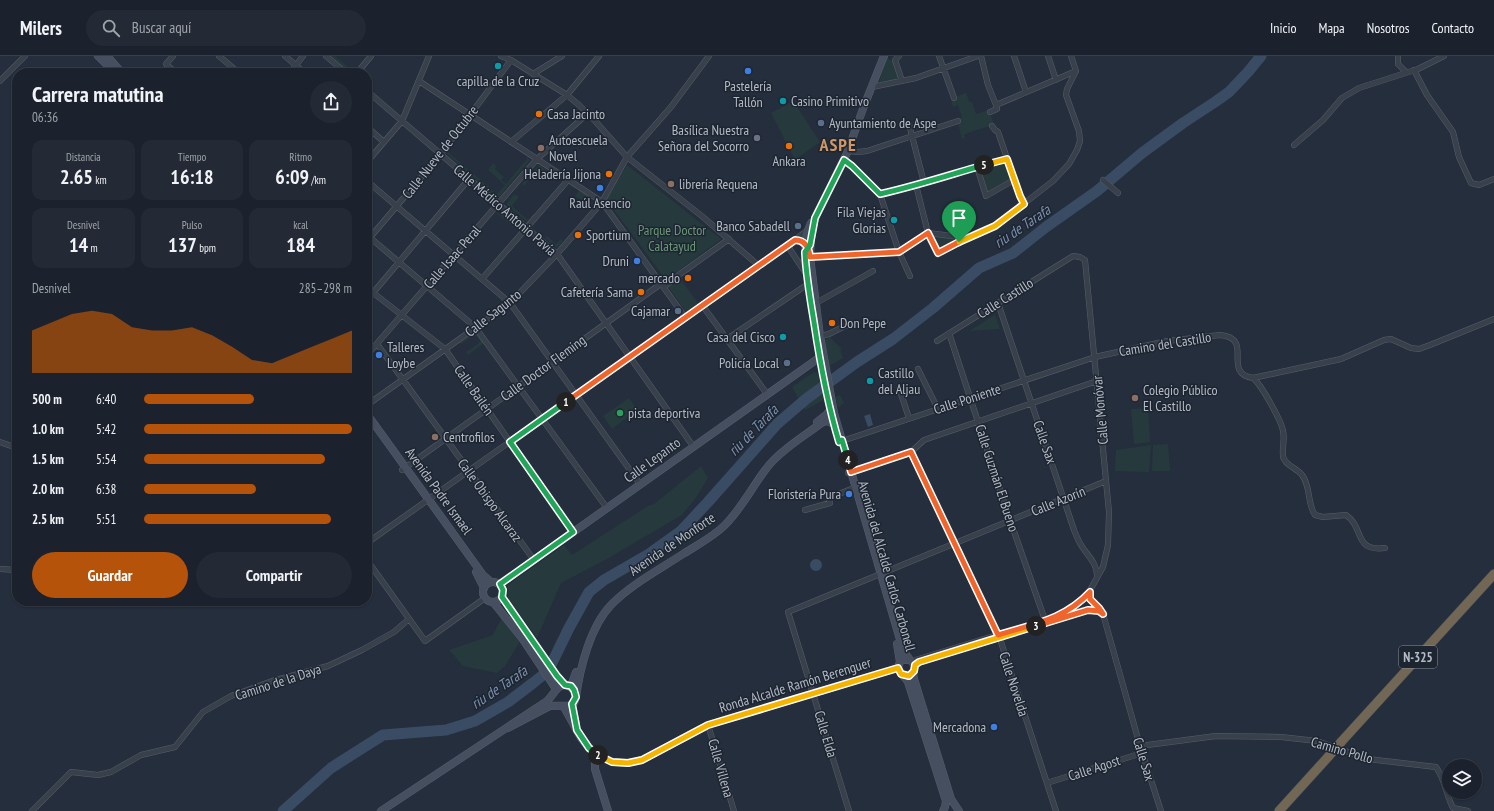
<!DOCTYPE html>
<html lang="es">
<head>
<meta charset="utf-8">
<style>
  :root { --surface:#1b222d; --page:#242a35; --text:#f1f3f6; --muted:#a0a4aa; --line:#393f49; --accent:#b45309 }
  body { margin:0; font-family:"PT Sans Narrow",sans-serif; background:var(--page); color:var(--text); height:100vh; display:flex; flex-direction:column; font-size:15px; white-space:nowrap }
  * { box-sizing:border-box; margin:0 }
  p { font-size:13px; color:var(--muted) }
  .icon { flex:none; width:22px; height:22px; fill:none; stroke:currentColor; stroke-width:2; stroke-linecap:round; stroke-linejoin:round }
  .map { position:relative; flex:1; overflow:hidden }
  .side { position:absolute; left:12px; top:12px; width:360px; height:538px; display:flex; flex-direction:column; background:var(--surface); border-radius:16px; box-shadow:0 1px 3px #0004,0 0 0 1px var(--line) }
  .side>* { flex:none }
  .buttons { position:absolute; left:1442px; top:703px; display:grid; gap:8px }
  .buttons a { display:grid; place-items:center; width:40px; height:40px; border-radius:50%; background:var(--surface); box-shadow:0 1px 3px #0004,0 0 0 1px var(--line); font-size:20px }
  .pin { position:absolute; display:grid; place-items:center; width:34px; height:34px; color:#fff; margin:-41px -17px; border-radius:50% 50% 50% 0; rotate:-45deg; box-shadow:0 0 4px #0007 }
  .pin .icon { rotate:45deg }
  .km { position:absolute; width:20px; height:20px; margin:-10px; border-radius:50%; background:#222; color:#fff; font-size:11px; line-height:20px; text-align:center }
  .round { display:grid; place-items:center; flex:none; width:42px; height:42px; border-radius:21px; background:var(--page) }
  .head { display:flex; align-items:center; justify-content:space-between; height:68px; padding:0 20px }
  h1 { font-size:22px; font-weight:700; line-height:30px }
  .metrics { display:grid; grid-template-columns:repeat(3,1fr); gap:6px; height:68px; padding:4px 20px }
  .metrics div { display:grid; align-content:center; border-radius:10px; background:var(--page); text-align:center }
  .metrics b { font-size:20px; font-weight:700 }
  .metrics small { font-size:11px; font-weight:400 }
  .metrics p { font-size:11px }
  .chart { height:112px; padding:8px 20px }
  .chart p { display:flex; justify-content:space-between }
  .chart svg { width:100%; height:72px; margin-top:4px; fill:var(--accent); opacity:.7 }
  .cta { display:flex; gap:8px; margin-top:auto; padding:8px 20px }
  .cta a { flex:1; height:46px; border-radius:24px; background:var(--accent); color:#fff; font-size:16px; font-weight:700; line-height:46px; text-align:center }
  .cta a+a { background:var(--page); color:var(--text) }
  ul { padding:0 20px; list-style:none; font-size:13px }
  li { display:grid; grid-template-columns:64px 48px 1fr; align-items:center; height:30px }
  li i { height:10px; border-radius:5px; background:var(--accent) }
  header { display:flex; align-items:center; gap:24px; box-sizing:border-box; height:56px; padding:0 20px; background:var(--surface); border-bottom:1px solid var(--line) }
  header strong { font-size:19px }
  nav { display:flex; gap:22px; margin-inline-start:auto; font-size:14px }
  .search { width:280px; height:36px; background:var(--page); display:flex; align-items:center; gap:10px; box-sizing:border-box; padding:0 14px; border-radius:22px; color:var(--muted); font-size:15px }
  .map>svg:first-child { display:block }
  .green { fill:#263a3d }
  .water { fill:#3a4b64 }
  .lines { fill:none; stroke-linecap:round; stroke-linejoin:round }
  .river { stroke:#3a4b64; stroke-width:11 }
  .street-casing { stroke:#565e6a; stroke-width:6 }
  .secondary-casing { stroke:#565e6a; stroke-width:8 }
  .highway-casing { stroke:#434b57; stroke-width:10 }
  .street { stroke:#38404c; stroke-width:5 }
  .secondary { stroke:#464f5f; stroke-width:7 }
  .highway { stroke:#726755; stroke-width:9 }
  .highway-bridge-casing { stroke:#434b57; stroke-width:10; stroke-linecap:butt }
  .highway-bridge { stroke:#726755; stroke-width:9 }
  .split-1-casing { stroke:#fff; stroke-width:8 }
  .split-2-casing { stroke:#fff; stroke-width:8 }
  .split-3-casing { stroke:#fff; stroke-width:8 }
  .split-4-casing { stroke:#fff; stroke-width:8 }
  .split-5-casing { stroke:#fff; stroke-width:8 }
  .split-6-casing { stroke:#fff; stroke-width:8 }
  .split-1 { stroke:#f0652b; stroke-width:5 }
  .split-2 { stroke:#22a559; stroke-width:5 }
  .split-3 { stroke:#f5b400; stroke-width:5 }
  .split-4 { stroke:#f0652b; stroke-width:5 }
  .split-5 { stroke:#22a559; stroke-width:5 }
  .split-6 { stroke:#f5b400; stroke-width:5 }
  .culture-dot { fill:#0f9aa8; stroke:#1d2531; stroke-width:1.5 }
  .shop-dot { fill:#3f7fe0; stroke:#1d2531; stroke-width:1.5 }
  .food-dot { fill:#e8710a; stroke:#1d2531; stroke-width:1.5 }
  .service-dot { fill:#5c6f8a; stroke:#1d2531; stroke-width:1.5 }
  .worship-dot { fill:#6b7280; stroke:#1d2531; stroke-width:1.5 }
  .education-dot { fill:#8d6e63; stroke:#1d2531; stroke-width:1.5 }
  .leisure-dot { fill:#2e9e5b; stroke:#1d2531; stroke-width:1.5 }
  .labels { text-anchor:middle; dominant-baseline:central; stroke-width:3; stroke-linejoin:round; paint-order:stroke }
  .shield { fill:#1d2531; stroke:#878e9a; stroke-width:1 }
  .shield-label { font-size:13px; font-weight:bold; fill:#b4bbc7 }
  .poi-label { font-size:14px; fill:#b4bbc7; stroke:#1d2531; text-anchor:start }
  .street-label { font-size:14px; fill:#b4bbc7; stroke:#1d2531 }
  .park-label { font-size:14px; fill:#6c9777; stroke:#1d2531 }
  .water-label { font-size:15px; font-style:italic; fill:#7c90ae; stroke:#1d2531 }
  .district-label { font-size:18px; font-weight:bold; letter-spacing:1px; fill:#d09766; stroke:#1d2531 }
</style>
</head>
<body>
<header>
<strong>Milers</strong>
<div class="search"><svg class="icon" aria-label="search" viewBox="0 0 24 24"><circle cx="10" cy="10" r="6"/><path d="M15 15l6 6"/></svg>Buscar aquí</div>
<nav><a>Inicio</a><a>Mapa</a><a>Nosotros</a><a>Contacto</a></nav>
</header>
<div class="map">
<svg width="1494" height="755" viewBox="0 0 1494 755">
  <rect width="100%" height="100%" fill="#242e3c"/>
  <path class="green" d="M331,0h4l18,15 -2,2z
    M887,2l6,3 6,18 -20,3z
    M966,36l3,10h3l4,12 13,-4 5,15 -21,6 -9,4 1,3 -3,1 -5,-19 5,-3 -4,-12 -5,2 -2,-7z
    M793,45l27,41 -25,18 -24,-47z
    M448,96l49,42 8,-9 -17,-15 5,-7 3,3 -1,3 9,8 -3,3 5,4 21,-25v-2l3,3 -31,37h-2l-50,-43z
    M1007,104l6,18 -27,16 -7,-28z
    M539,109l12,8 -3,3 -5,-5 -9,8 -3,-2 -7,9 -2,-2z
    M627,109l94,74 -55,41 -60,-81z
    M579,135l11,6 -7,8 -1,-1 1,-3 -8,-5z
    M514,138l5,3 -7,9 16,14 5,-6 1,1 -6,8 -21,-18v-2z
    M501,156l16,14 -2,2 -18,-15z
    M547,180l9,8 5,-5 2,2 -6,7 -12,-10z
    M933,180l21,3v2l-16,8z
    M678,220l20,27 -12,9 -19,-27z
    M995,259l5,14 -31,2z
    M474,277h2l8,10 -16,12 -2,-3 12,-8 2,-3 -3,-5h-4l-12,8 -1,-1z
    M830,281l12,12 -2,1 3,8 -16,9 -4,-26z
    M814,316l7,3 3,25 -19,10 -13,-23z
    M840,339l4,8 -6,5 -2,-11z
    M629,342l8,12 -25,19 -9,-13z
    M1148,352l2,34 -16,2 -3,-35z
    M1168,388l2,27h-18l1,-26z
    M1151,389l-2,27 -34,-1 1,-21z
    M701,410l7,12 -13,21 -13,16 -77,45 -44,23 -24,55 -29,-40v-13l56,-40 8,10 76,-49 6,-2z
    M504,557l18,25 -17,28 -8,7 -34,-7 -14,-16 44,-15z"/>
  <path class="water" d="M870,358l3,11 -5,2 -4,-11z
    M810 509a6 6 0 1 1 12 0a6 6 0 1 1-12 0Z"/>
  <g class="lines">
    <path class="river" d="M283,755l48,-43 52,-33 63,-5 29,-9 33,-19 25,-19 15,-12 21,-43 20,-36 15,-12 45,-26 32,-23 27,-29 69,-78 29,-25 51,-37 36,-23 40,-31 46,-40 34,-15 33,-26 51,-36 45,-38 41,-30 32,-21 14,-10 19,-20 13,-16"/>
    <g class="street-casing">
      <path id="street" d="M173,0l-7,8 10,9
        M219,0l20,17
        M285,0l20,17
        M326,0l20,17
        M501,0l10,4 56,35 12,10 17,17 31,35 44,-50 38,-51
        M899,0l-4,4 7,21
        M939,0l15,42
        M981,0l7,29 8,20
        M1014,0l12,36
        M1048,0l8,24
        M1398,0v8l8,8
        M1414,14l13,25 26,37 6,25 12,26 8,2 15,-6
        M290,17l13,-17
        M357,17l14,-17
        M533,18l29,-18
        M0,25l25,-25
        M872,31l44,-9 62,-22
        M367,35l190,163 136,192
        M990,56l7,-3 -1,-4 80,-34
        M909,68l15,59
        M992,70l3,4 3,2 22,64 4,8
        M367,71l17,15
        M511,86l56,-47 32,-39
        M1294,89l29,-25 19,-22 17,-10 59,-19 26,-13
        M848,95l10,1 9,-1 91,-30
        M844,104l8,6 28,28 19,58 11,24
        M367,106l35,-41 27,-65
        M977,111l9,29 28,-16
        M1103,124l15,13
        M367,125l143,122 130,181
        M916,129l12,48 10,20 29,-15
        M880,138c43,-10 85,-24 127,-35
        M367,179l108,92 132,181
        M367,185l74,-87 70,-94
        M806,189l-6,-5 -8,1 -3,7 18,27
        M810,201l89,-5 29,-19 40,5 27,-12 58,-45 16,-17 8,-14 3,-9 -1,-10 -13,-36 1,-6 9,-18 -5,-15
        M482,223l86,-99
        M664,231l16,-13 49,-35
        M367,232l78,61 128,183
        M367,244l102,-121
        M816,247l57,-32
        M998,247l76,227c2,5 4,10 7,15 6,10 17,19 16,32
        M702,249l65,89
        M685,261l-83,-115 25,-45 76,60 55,48
        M949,277l61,187 36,103
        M820,280l9,-2 22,-11
        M727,283l81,-55
        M377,288l157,216
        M367,299l170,-196 50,-45
        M918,313l20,40
        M1253,322c8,6 29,44 30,53 2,8 -1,17 0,25 1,9 14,12 19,19 9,11 5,29 13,40l8,2 23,-2c19,13 7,37 39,33
        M899,332l10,30
        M367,349l143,-102 47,-49 45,-52 -183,-121
        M0,386l17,6
        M839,386l256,-85 72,-16 53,-6c35,3 1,38 33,43l88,-19 43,-19 7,-1 20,9 8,1 11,-4 64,-26
        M911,396l88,184 57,175
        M402,414l260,-187
        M848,417l63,-21 13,-12 173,-59
        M805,454l25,-7 -1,-5 27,-11
        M367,487l440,-312
        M367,504l58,81 60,-43
        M0,513l17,1
        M1089,536l1,7 9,9 4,6 37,132 21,65
        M1059,563c11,-4 32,-16 43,-6
        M912,605l144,-44 19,-11 14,-14 14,-25 5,-22 1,-33 -24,-252 -5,-3 -7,-1 -136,85
        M708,669l26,86
        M1140,690l76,-10 65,1 36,4 51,18 68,8c9,12 10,28 17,41l15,3
        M1047,727l95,-30
        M32,755l39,-39 27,3 13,-3 30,-17 34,-8 28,-35 28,-16 41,-15 56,-15 34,-16 32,-18 15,-13
        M849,755l-61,-199 318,-131"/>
    </g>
    <g class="secondary-casing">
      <path id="secondary" d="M98,0l17,17
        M107,0l15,17
        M884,0l-20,50 -17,47 -32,65 -4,20 -1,19 10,79 14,77 69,237 7,10
        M805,197l1,-18 5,-12
        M367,358l116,161 8,7
        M817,366l10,-8 3,-4
        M476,516l8,16
        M483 536a10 10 0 1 1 20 0a10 10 0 1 1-20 0Z
        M500,528l323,-229
        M502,541l55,79 8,9
        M493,546l29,36 34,51
        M897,588l3,18
        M913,617l1,6 37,120 8,12
        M903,619l6,1 5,-5 1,-6 -5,-5h-8c-9,9 1,14 6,22l38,119 -1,6 -2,4
        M569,629l3,-2 4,-11
        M576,641c4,-29 14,-70 35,-92 19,-20 49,-36 72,-51 14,-9 30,-17 42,-29 18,-18 29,-42 45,-61 14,-16 33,-27 50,-40 5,-3 8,-4 13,0
        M572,648l4,20
        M564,651l17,31 8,10 9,7 14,7 16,1 14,-3 66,-35 190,-57
        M598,699l-3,7v7l13,42
        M381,755l166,-110c8,-7 9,-17 21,-16l6,6c7,21 -14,13 -24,15l-42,22"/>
    </g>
    <g class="highway-casing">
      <path id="highway" d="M1342,685l152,-167
        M1279,755l49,-54"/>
    </g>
    <use href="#street" class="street"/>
    <use href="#secondary" class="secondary"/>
    <use href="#highway" class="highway"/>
    <g class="highway-bridge-casing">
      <path id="highway-bridge" d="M1328,701l14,-16"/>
    </g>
    <use href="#highway-bridge" class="highway-bridge"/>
  </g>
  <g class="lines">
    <g class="split-1-casing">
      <path id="split-1" d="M566,346l229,-162c10,0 14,8 15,17l89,-5 29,-19 10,20 21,-11"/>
    </g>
    <g class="split-2-casing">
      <path id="split-2" d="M566,346l-56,40 63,90 -73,52 3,6 -1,7 55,79 8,9 6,1 3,4 2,7 -4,7 5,26 12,18 9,7"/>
    </g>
    <g class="split-3-casing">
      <path id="split-3" d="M598,699l14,7 16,1 14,-3 66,-35 190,-57 3,6 8,2 5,-5 1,-6 4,-3 117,-36"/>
    </g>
    <g class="split-4-casing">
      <path id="split-4" d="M848,404l3,12 60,-20 87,183c35,-11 66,-15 92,-43v7l9,9 4,6 -4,-3 -11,-1 -52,16"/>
    </g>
    <g class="split-5-casing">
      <path id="split-5" d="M848,404l-6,-20 -3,2c-12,-40 -19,-80 -25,-120 -4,-24 -8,-47 -9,-70l5,-7 5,-27 29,-58 8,6 28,28c36,-8 69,-19 104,-29"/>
    </g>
    <g class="split-6-casing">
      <path id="split-6" d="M959,186l36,-16 29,-22 -4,-8 -13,-37 -23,6"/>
    </g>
    <use href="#split-1" class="split-1"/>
    <use href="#split-2" class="split-2"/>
    <use href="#split-3" class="split-3"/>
    <use href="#split-4" class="split-4"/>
    <use href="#split-5" class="split-5"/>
    <use href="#split-6" class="split-6"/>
  </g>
  <g class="culture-dot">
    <circle cx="498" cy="10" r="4"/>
    <circle cx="783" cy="45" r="4"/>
    <circle cx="894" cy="164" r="4"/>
    <circle cx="783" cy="281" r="4"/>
    <circle cx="870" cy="325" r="4"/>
  </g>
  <g class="shop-dot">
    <circle cx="748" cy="15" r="4"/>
    <circle cx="600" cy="132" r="4"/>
    <circle cx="637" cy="205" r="4"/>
    <circle cx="379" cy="299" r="4"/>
    <circle cx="849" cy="438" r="4"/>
    <circle cx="994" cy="671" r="4"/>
  </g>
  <g class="food-dot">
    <circle cx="539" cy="58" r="4"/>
    <circle cx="789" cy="90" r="4"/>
    <circle cx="609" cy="118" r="4"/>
    <circle cx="578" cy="179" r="4"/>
    <circle cx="688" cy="222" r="4"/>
    <circle cx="641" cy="236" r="4"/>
    <circle cx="832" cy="267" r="4"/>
  </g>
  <g class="service-dot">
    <circle cx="821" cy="67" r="4"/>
    <circle cx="798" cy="170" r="4"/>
    <circle cx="678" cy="255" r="4"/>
    <circle cx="787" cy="307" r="4"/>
  </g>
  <circle class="worship-dot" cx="757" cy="82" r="4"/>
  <g class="education-dot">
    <circle cx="541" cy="92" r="4"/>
    <circle cx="671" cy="128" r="4"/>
    <circle cx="1135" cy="342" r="4"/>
    <circle cx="435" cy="381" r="4"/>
  </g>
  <circle class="leisure-dot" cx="620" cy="357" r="4"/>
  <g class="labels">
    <rect class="shield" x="1399" y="590" width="38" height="22" rx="3"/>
    <g class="shield-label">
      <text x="1418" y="601">N-325</text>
    </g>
    <g class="poi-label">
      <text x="498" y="25" text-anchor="middle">capilla de la Cruz</text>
      <text x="748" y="30" text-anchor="middle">Pastelería<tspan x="748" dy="16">Tallón</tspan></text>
      <text x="791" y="45">Casino Primitivo</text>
      <text x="547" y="58">Casa Jacinto</text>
      <text x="829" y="67">Ayuntamiento de Aspe</text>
      <text x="749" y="74" text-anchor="end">Basílica Nuestra<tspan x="749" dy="16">Señora del Socorro</tspan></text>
      <text x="549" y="84">Autoescuela<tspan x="549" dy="16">Novel</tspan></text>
      <text x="789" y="105" text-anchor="middle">Ankara</text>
      <text x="601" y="118" text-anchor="end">Heladería Jijona</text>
      <text x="679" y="128">librería Requena</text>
      <text x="600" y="147" text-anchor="middle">Raúl Asencio</text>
      <text x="886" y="156" text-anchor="end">Fila Viejas<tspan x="886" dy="16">Glorias</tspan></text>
      <text x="790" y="170" text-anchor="end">Banco Sabadell</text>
      <text x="586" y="179">Sportium</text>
      <text x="629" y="205" text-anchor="end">Druni</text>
      <text x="680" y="222" text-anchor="end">mercado</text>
      <text x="633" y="236" text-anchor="end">Cafetería Sama</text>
      <text x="670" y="255" text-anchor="end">Cajamar</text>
      <text x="840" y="267">Don Pepe</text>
      <text x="775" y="281" text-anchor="end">Casa del Cisco</text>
      <text x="387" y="291">Talleres<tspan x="387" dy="16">Loybe</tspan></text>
      <text x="779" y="307" text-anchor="end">Policía Local</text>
      <text x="878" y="317">Castillo<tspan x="878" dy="16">del Aljau</tspan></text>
      <text x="1143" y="334">Colegio Público<tspan x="1143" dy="16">El Castillo</tspan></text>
      <text x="628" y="357">pista deportiva</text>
      <text x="443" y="381">Centrofilos</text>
      <text x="841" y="438" text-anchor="end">Floristería Pura</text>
      <text x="986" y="671" text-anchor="end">Mercadona</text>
    </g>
    <g class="street-label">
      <text transform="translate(440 96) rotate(-52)">Calle Nueve de Octubre</text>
      <text transform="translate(505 154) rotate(41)">Calle Médico Antonio Pavía</text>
      <text transform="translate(452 201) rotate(-49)">Calle Isaac Peral</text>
      <text transform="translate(1005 242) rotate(-32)">Calle Castillo</text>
      <text transform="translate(493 257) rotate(-38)">Calle Sagunto</text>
      <text transform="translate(1165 288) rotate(-9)">Camino del Castillo</text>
      <text transform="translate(543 312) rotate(-36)">Calle Doctor Fleming</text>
      <text transform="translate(474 334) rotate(55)">Calle Bailén</text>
      <text transform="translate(967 343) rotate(-18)">Calle Poniente</text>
      <text transform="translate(1100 354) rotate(-95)">Calle Monóvar</text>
      <text transform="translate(1045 386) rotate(71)">Calle Sax</text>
      <text transform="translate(652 404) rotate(-36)">Calle Lepanto</text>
      <text transform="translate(997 422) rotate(72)">Calle Guzmán El Bueno</text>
      <text transform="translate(439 435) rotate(54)">Avenida Padre Ismael</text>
      <text transform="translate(490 444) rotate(54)">Calle Obispo Alcaraz</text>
      <text transform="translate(1058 445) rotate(-22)">Calle Azorín</text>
      <text transform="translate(672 488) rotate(-34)">Avenida de Monforte</text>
      <text transform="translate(887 510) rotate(74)">Avenida del Alcalde Carlos Carbonell</text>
      <text transform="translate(278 626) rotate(-18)">Camino de la Daya</text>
      <text transform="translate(1014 628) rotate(72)">Calle Novelda</text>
      <text transform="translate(795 629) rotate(-17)">Ronda Alcalde Ramón Berenguer</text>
      <text transform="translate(826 678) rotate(73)">Calle Elda</text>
      <text transform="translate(1342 694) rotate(16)">Camino Pollo</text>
      <text transform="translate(1144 703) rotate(73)">Calle Sax</text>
      <text transform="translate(721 712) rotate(74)">Calle Villena</text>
      <text transform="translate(1094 712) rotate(-18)">Calle Agost</text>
    </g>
    <g class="park-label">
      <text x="672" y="174">Parque Doctor<tspan x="672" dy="16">Calatayud</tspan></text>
    </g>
    <g class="water-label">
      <text transform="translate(1022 170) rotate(-34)">riu de Tarafa</text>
      <text transform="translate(753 374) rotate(-46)">riu de Tarafa</text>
      <text transform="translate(499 631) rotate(-34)">riu de Tarafa</text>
    </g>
    <g class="district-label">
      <text x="838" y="88">ASPE</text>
    </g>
  </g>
</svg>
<div class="buttons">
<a><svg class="icon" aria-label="layers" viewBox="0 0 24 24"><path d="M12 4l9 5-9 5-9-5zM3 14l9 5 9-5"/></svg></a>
</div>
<div class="pin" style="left:959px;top:186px;background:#1e9e55"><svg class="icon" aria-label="arrive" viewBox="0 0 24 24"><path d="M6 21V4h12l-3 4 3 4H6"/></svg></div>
<b class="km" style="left:566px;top:346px">1</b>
<b class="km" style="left:598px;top:699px">2</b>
<b class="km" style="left:1036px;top:570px">3</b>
<b class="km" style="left:848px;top:404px">4</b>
<b class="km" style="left:984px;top:109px">5</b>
<section class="side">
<div class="head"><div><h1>Carrera matutina</h1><p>06:36</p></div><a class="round"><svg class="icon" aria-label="share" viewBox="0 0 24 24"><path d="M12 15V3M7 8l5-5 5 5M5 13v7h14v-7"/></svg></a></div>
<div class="metrics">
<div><p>Distancia</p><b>2.65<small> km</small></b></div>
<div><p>Tiempo</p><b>16:18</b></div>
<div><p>Ritmo</p><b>6:09<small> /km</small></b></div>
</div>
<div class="metrics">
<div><p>Desnivel</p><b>14<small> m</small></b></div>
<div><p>Pulso</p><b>137<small> bpm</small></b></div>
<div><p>kcal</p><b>184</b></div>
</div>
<div class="chart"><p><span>Desnivel</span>285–298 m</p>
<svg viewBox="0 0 160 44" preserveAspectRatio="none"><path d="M0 44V18L10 13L20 8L30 6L40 8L50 16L60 18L70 18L80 16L90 21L100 28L110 36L120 38L130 33L140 28L150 23L160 18V44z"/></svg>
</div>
<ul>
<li><b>500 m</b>6:40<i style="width:53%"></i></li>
<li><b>1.0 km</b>5:42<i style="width:100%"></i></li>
<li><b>1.5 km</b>5:54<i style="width:87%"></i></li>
<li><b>2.0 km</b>6:38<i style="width:54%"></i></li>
<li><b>2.5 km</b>5:51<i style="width:90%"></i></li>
</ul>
<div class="cta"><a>Guardar</a><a>Compartir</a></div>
</section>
</div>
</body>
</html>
